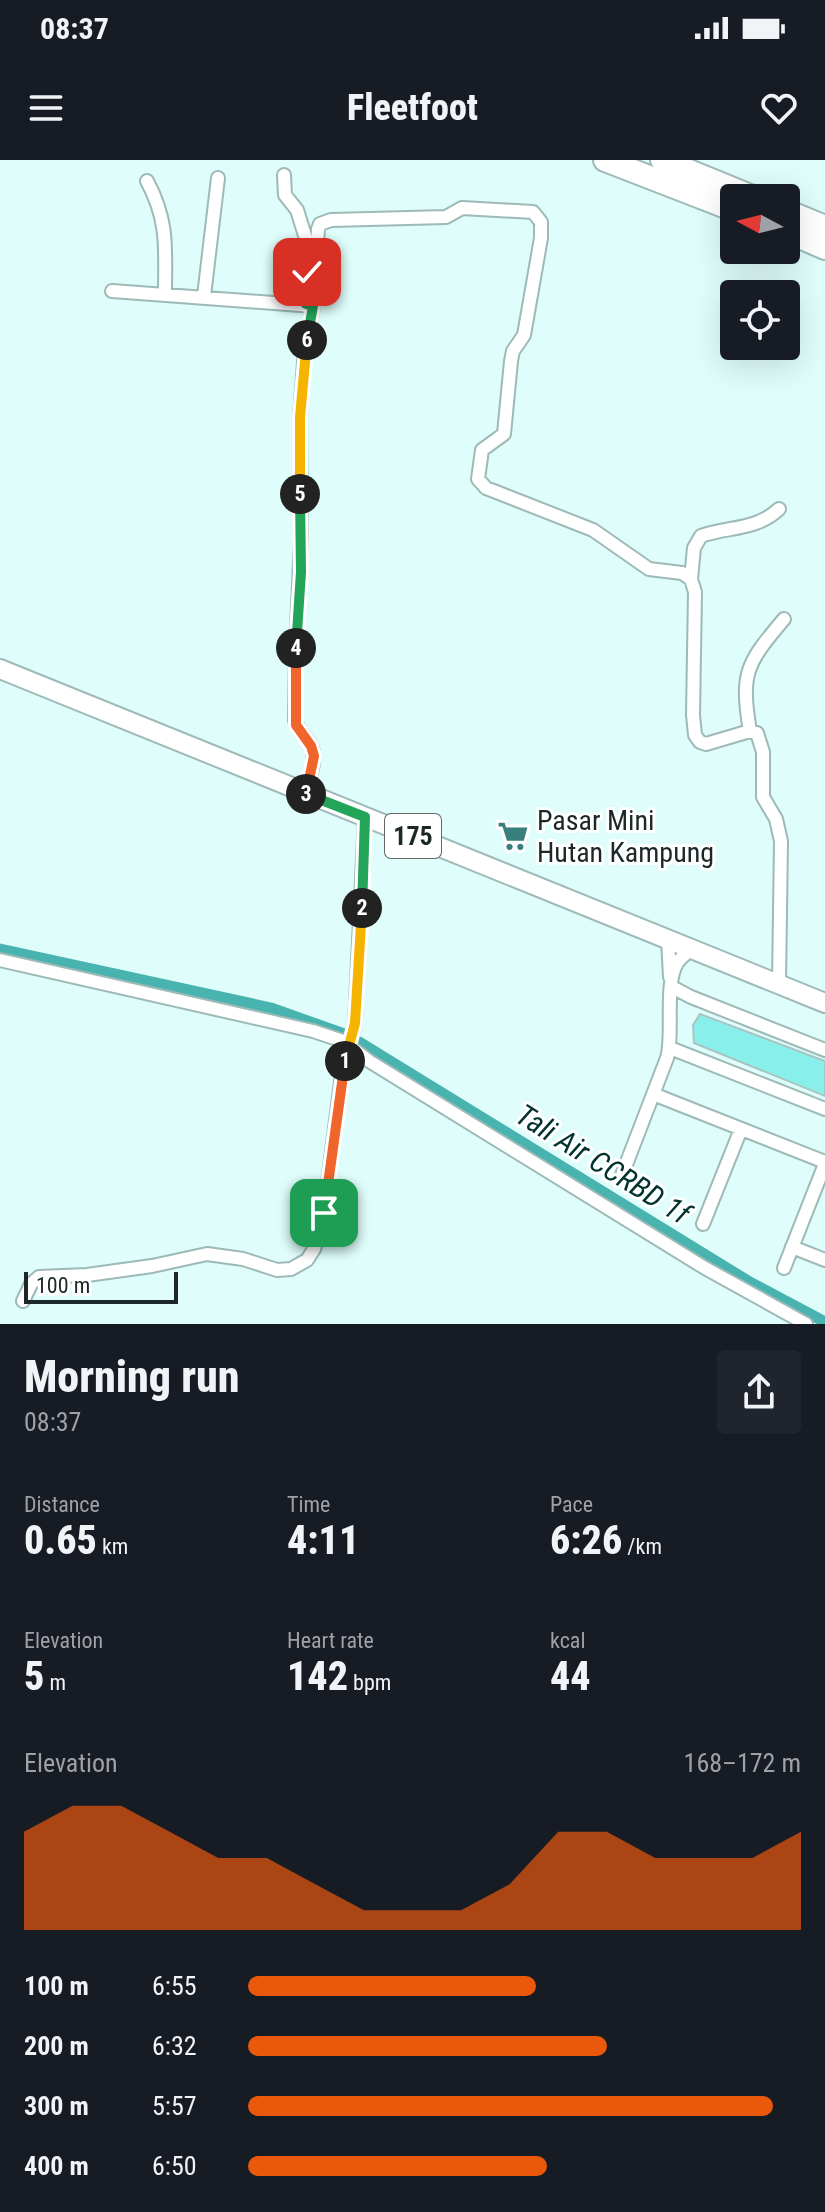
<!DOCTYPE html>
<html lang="en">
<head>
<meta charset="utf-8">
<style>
  :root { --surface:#171b24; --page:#20242c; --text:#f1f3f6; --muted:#9ea1a6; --accent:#ea580c }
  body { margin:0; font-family:"Roboto Condensed",sans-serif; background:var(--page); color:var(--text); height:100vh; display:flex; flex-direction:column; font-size:30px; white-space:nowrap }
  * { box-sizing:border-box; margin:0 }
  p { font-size:26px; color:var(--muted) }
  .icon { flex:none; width:44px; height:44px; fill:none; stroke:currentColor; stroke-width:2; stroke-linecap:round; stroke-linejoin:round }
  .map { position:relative; height:1164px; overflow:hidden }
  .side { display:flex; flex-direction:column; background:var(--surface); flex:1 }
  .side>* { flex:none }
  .needle { width:52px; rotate:277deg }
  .fabs { position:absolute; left:720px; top:24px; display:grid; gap:16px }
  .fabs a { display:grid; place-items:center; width:80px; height:80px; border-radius:8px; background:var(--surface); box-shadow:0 8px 32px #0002; font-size:40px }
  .scale { position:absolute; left:24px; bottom:20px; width:154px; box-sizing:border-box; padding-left:8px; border:4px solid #1c2727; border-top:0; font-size:22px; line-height:28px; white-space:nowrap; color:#1c2727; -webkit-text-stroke:6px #fff; paint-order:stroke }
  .pin { position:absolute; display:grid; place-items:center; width:68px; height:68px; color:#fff; margin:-34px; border-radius:16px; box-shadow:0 4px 12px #0006 }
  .km { position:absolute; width:40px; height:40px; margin:-20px; border-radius:50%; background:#222; color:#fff; font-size:22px; line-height:40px; text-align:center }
  .round { display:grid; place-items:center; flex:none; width:84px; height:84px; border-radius:8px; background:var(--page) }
  .head { display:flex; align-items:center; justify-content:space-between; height:136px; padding:0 24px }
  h1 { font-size:44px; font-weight:800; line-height:60px }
  .stats { display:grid; grid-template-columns:repeat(3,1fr); gap:12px; height:136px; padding:8px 24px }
  .stats div { display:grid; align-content:center }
  .stats b { font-size:40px; font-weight:800 }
  .stats small { font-size:22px; font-weight:400 }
  .stats p { font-size:22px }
  .chart { height:224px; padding:16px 24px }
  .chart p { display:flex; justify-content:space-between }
  .chart svg { width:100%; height:144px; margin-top:8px; fill:var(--accent); opacity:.7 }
  ul { padding:0 24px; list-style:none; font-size:26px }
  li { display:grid; grid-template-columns:128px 96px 1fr; align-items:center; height:60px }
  li i { height:20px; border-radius:10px; background:var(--accent) }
  .status { display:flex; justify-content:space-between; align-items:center; height:56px; padding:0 40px; background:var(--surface); direction:ltr }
  .status svg { height:22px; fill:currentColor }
  header { display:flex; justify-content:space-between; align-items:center; height:104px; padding:0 24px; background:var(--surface); font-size:36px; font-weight:800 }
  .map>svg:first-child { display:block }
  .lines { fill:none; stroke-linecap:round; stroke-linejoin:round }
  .canal { stroke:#49b3af; stroke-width:11 }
  .building { fill:#88efeb; stroke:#a8c5c3; stroke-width:2 }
  .street-casing { stroke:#9dbab8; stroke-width:16 }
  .primary-casing { stroke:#9dbab8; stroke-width:22 }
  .highway-casing { stroke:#9dbab8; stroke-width:26 }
  .street { stroke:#fff; stroke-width:12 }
  .primary { stroke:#fff; stroke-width:18 }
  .highway { stroke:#fff; stroke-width:22 }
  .split-1-casing { stroke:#fff; stroke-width:16 }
  .split-2-casing { stroke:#fff; stroke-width:16 }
  .split-3-casing { stroke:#fff; stroke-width:16 }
  .split-4-casing { stroke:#fff; stroke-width:16 }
  .split-5-casing { stroke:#fff; stroke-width:16 }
  .split-6-casing { stroke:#fff; stroke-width:16 }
  .split-7-casing { stroke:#fff; stroke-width:16 }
  .split-1 { stroke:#f0652b; stroke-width:10 }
  .split-2 { stroke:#f5b400; stroke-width:10 }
  .split-3 { stroke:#22a559; stroke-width:10 }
  .split-4 { stroke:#f0652b; stroke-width:10 }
  .split-5 { stroke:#22a559; stroke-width:10 }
  .split-6 { stroke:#f5b400; stroke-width:10 }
  .split-7 { stroke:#22a559; stroke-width:10 }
  .labels { text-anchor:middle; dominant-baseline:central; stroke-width:6; stroke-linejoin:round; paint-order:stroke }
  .shield { fill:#fff; stroke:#606868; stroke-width:2 }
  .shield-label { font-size:26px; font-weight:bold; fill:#1c2727 }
  .poi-label { font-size:28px; fill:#1c2727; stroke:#fff; text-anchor:start }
  .water-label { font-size:30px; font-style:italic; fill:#003230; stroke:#fff }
</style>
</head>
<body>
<div class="status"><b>08:37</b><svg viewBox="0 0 49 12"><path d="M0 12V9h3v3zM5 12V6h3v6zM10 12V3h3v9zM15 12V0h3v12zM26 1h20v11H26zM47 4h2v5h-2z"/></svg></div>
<header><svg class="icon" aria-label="menu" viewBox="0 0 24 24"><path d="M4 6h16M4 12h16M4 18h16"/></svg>Fleetfoot<svg class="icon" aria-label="heart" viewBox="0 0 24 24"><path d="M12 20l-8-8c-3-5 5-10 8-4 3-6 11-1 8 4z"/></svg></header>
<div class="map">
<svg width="825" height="1164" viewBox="0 0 825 1164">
  <rect width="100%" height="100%" fill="#defdfb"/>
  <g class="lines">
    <path class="canal" d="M0,789l271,59 76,27
      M359,882l389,239 77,41"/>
  </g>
  <path class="building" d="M700,854l125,47v35l-131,-53 -1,-18z"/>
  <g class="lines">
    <g class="street-casing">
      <path id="street" d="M284,15l1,20 12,15 9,29 1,38
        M147,21c22,41 18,68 18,113
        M112,131l201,15
        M204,136l14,-118
        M691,419l3,-31 7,-12c28,-10 54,-5 78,-27
        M750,571c-10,-59 -3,-68 34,-112
        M304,634c4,-13 13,-33 8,-46 -5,-11 -14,-16 -17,-28l1,-69 5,-111 -1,-123 4,-55 9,-56 5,-77 2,-5 11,-4 115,-3 16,-9 71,4 8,10v16l-17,97 -11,16 -2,10 -7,73 -22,16 -4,29 8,9 107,42 56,39 33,4 9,6 4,13 -2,123 2,20 5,7 6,2 44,-13 7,2 6,19v45l13,22 5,22 -2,142
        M668,780l2,37
        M0,800l313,71 30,10 26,20 336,207 101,56
        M672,827l19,10 134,53
        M670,888l155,61
        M653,934l172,68
        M622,1015l45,-117c7,-23 -3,-74 10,-95 3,-5 9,-9 13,-13
        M703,1064l38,-95
        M792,1087l33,13
        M784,1108l41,-104
        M23,1141l8,-17 8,-7 48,-2 65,-9 55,-12 36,5 34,11 14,-1 16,-9 7,-11 10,-36 18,-139 13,-51 10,-206"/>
    </g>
    <g class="primary-casing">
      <path id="primary" d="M0,509l825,334"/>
    </g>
    <g class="highway-casing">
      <path id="highway" d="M605,0l129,50
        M662,0l93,38
        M786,51l39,16
        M786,71l39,17"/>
    </g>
    <use href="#street" class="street"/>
    <use href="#primary" class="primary"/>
    <use href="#highway" class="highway"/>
  </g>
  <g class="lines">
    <g class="split-1-casing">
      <path id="split-1" d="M324,1053l21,-152"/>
    </g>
    <g class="split-2-casing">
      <path id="split-2" d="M345,901l10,-38 7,-115"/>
    </g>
    <g class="split-3-casing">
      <path id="split-3" d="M306,634l59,23 -3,91"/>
    </g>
    <g class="split-4-casing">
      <path id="split-4" d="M296,488v77l15,21 3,10 -8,38"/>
    </g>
    <g class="split-5-casing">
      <path id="split-5" d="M296,488l5,-76 -1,-78"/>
    </g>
    <g class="split-6-casing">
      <path id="split-6" d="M300,334v-77l7,-77"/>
    </g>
    <g class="split-7-casing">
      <path id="split-7" d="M307,180l6,-34 -7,-2 1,-32"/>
    </g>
    <use href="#split-1" class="split-1"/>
    <use href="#split-2" class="split-2"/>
    <use href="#split-3" class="split-3"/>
    <use href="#split-4" class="split-4"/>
    <use href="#split-5" class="split-5"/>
    <use href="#split-6" class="split-6"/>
    <use href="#split-7" class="split-7"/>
  </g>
  <defs>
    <g id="supermarket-bare" transform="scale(2.4)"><path d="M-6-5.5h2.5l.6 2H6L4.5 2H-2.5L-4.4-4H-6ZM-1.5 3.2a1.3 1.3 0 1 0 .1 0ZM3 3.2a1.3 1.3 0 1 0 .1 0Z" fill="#37807d" stroke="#fff" stroke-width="2.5" paint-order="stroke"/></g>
  </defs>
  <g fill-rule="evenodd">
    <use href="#supermarket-bare" x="513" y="676"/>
  </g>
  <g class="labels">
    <rect class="shield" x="385" y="654" width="56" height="44" rx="6"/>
    <g class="shield-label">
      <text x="413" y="676">175</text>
    </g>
    <g class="poi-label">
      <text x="537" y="660">Pasar Mini<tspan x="537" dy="32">Hutan Kampung</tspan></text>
    </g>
    <g class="water-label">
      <text transform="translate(603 1004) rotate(32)">Tali Air CCRBD 1f</text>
    </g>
  </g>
</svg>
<div class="fabs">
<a><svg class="needle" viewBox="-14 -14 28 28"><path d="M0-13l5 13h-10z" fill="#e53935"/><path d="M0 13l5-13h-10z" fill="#9ea1a6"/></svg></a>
<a><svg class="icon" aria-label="locate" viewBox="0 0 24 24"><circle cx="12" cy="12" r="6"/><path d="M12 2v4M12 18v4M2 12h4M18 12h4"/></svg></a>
</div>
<div class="scale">100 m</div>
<div class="pin" style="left:324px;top:1053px;background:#1e9e55"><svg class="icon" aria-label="arrive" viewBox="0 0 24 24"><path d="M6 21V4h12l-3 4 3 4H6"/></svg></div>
<div class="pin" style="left:307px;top:112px;background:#d93025"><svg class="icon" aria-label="check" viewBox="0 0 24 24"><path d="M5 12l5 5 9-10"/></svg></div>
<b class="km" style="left:345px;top:901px">1</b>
<b class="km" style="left:362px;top:748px">2</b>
<b class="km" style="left:306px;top:634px">3</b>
<b class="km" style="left:296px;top:488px">4</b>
<b class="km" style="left:300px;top:334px">5</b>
<b class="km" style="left:307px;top:180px">6</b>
</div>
<section class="side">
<div class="head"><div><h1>Morning run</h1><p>08:37</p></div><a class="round"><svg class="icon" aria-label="share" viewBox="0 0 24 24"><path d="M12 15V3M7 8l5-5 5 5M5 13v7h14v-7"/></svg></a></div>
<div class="stats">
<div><p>Distance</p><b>0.65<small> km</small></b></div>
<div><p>Time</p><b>4:11</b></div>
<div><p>Pace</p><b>6:26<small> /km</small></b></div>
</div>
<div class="stats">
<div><p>Elevation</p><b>5<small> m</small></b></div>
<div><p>Heart rate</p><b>142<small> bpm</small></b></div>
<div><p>kcal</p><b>44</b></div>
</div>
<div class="chart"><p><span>Elevation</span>168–172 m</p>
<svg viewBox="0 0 160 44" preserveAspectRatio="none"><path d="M0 44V14L10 6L20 6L30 14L40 22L50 22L60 30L70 38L80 38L90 38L100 30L110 14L120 14L130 22L140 22L150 22L160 14V44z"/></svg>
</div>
<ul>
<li><b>100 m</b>6:55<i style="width:52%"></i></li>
<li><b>200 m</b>6:32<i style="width:65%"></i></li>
<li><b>300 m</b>5:57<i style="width:95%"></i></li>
<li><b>400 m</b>6:50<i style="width:54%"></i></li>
</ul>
</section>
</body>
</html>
